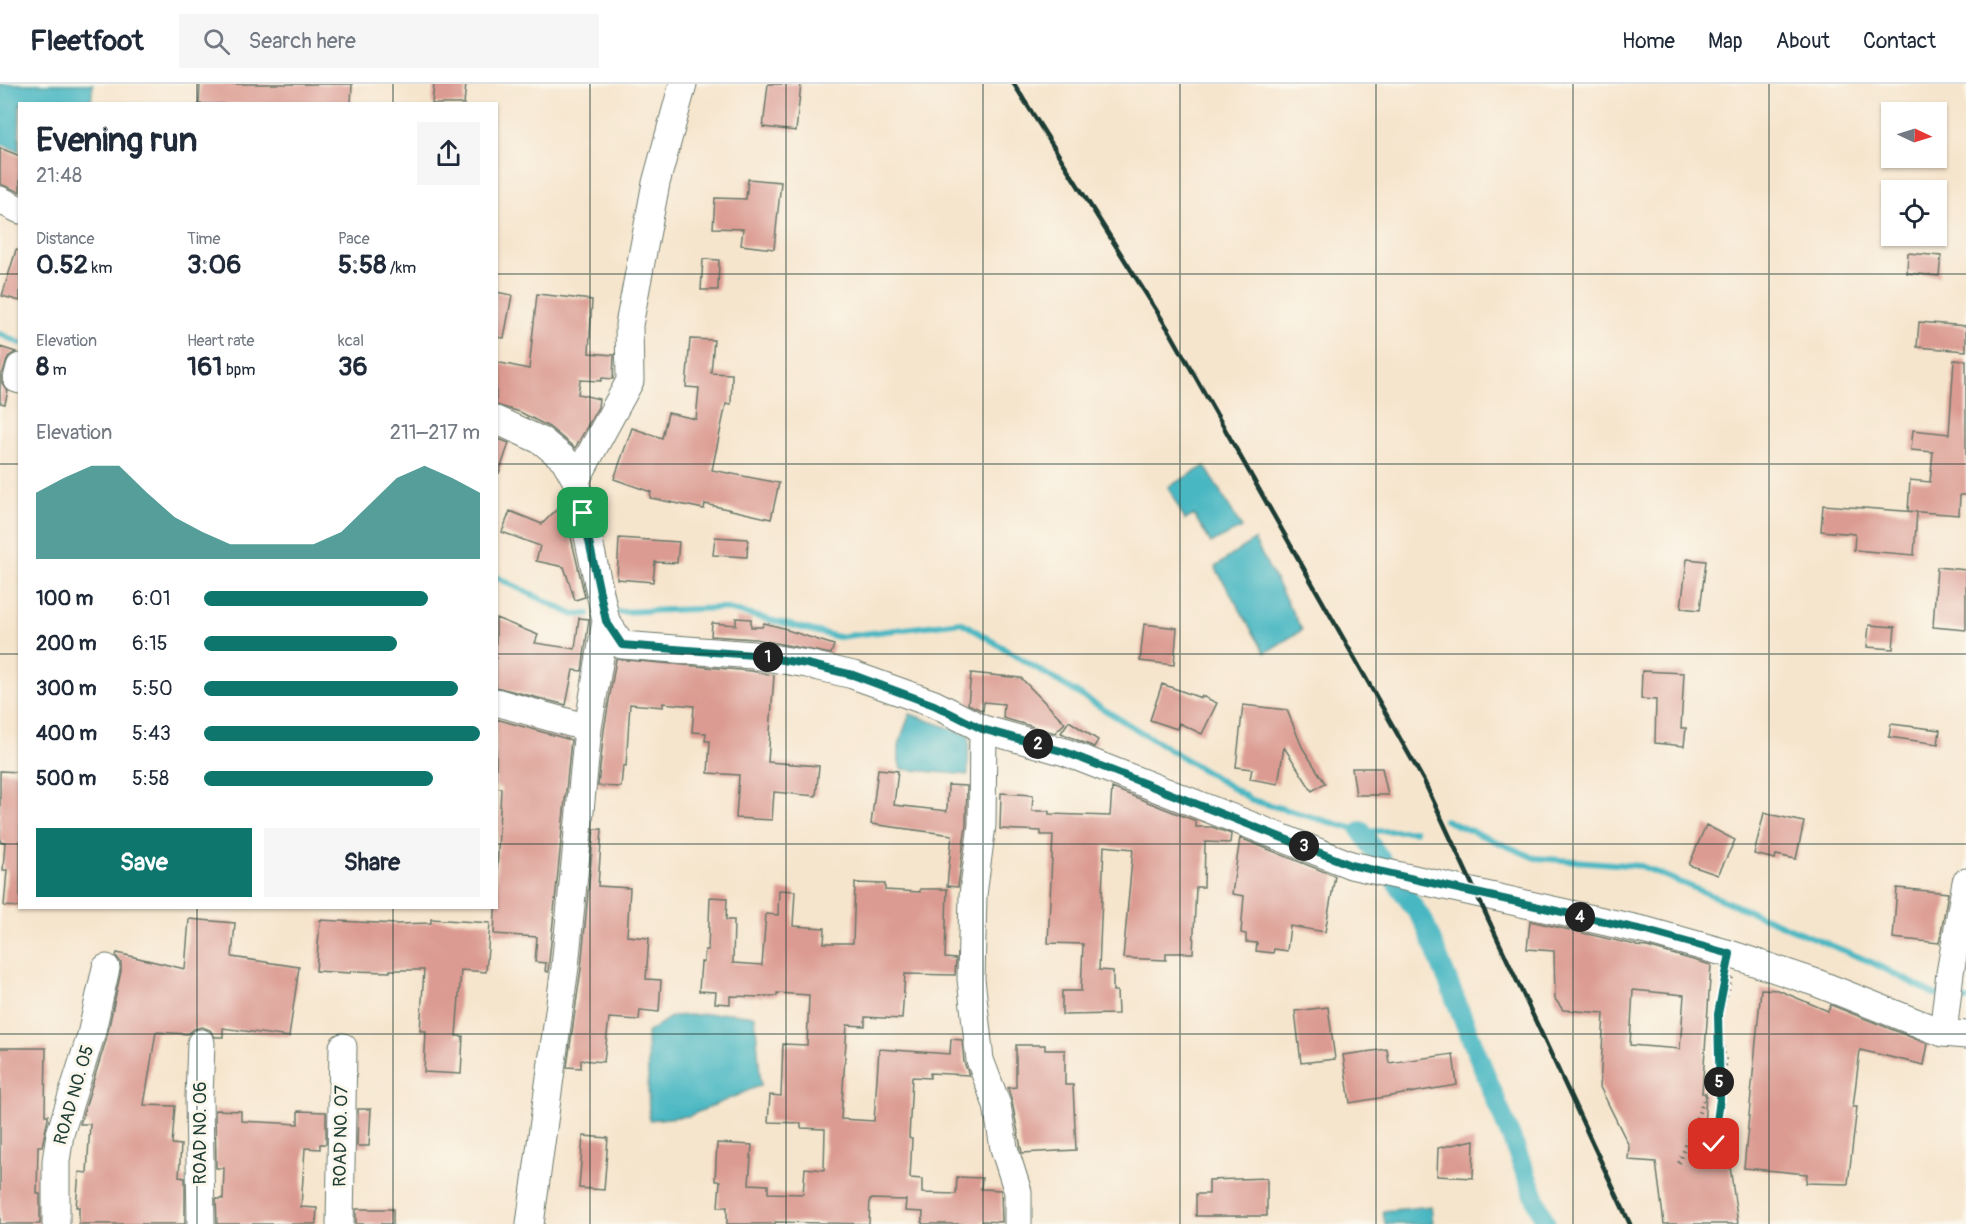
<!DOCTYPE html>
<html lang="en">
<head>
<meta charset="utf-8">
<style>
  :root { --surface:#fff; --page:#f6f6f7; --text:#1f2937; --muted:#747a83; --line:#e0e1e3; --accent:#0f766e }
  body { margin:0; font-family:Pangolin,sans-serif; background:var(--page); color:var(--text); height:100vh; display:flex; flex-direction:column; font-size:22px; white-space:nowrap }
  * { box-sizing:border-box; margin:0 }
  p { font-size:20px; color:var(--muted) }
  .icon { flex:none; width:33px; height:33px; fill:none; stroke:currentColor; stroke-width:2; stroke-linecap:round; stroke-linejoin:round }
  .map { position:relative; flex:1; overflow:hidden }
  .side { position:absolute; left:18px; top:18px; width:480px; height:807px; display:flex; flex-direction:column; background:var(--surface); border-radius:0px; box-shadow:0 2px 4px #0004 }
  .side>* { flex:none }
  .needle { width:39px; rotate:94deg }
  .tools { position:absolute; left:1881px; top:18px; display:grid; gap:12px }
  .tools a { display:grid; place-items:center; width:66px; height:66px; border-radius:0px; background:var(--surface); box-shadow:0 2px 4px #0004; font-size:30px }
  .pin { position:absolute; display:grid; place-items:center; width:51px; height:51px; color:#fff; margin:-26px; border-radius:12px; box-shadow:0 3px 9px #0006 }
  .km { position:absolute; width:30px; height:30px; margin:-15px; border-radius:50%; background:#222; color:#fff; font-size:16px; line-height:30px; text-align:center }
  .round { display:grid; place-items:center; flex:none; width:63px; height:63px; border-radius:0px; background:var(--page) }
  .summary { display:flex; align-items:center; justify-content:space-between; height:102px; padding:0 18px }
  h1 { font-size:33px; font-weight:700; line-height:45px }
  .stats { display:grid; grid-template-columns:repeat(3,1fr); gap:9px; height:102px; padding:6px 18px }
  .stats div { display:grid; align-content:center }
  .stats b { font-size:26px; font-weight:700 }
  .stats small { font-size:16px; font-weight:400 }
  .stats p { font-size:16px }
  .chart { height:168px; padding:12px 18px }
  .chart p { display:flex; justify-content:space-between }
  .chart svg { width:100%; height:108px; margin-top:6px; fill:var(--accent); opacity:.7 }
  .cta { display:flex; gap:12px; margin-top:auto; padding:12px 18px }
  .cta a { flex:1; height:69px; border-radius:0px; background:var(--accent); color:#fff; font-size:24px; font-weight:700; line-height:69px; text-align:center }
  .cta a+a { background:var(--page); color:var(--text) }
  ul { padding:0 18px; list-style:none; font-size:20px }
  li { display:grid; grid-template-columns:96px 72px 1fr; align-items:center; height:45px }
  li i { height:15px; border-radius:8px; background:var(--accent) }
  header { display:flex; align-items:center; gap:36px; box-sizing:border-box; height:84px; padding:0 30px; background:var(--surface); border-bottom:2px solid var(--line) }
  header strong { font-size:28px }
  nav { display:flex; gap:33px; margin-inline-start:auto; font-size:21px }
  .search { width:420px; height:54px; background:var(--page); display:flex; align-items:center; gap:15px; box-sizing:border-box; padding:0 21px; border-radius:0px; color:var(--muted); font-size:22px }
  .map>svg:first-child { display:block }
  .water { fill:#49b7c2; stroke:#347a7b; stroke-width:1.5 }
  .lines { fill:none; stroke-linecap:round; stroke-linejoin:round }
  .stream { stroke:#49b7c2; stroke-width:6 }
  .canal { stroke:#49b7c2; stroke-width:20 }
  .building { fill:#db9b92; fill-rule:evenodd }
  .minor-casing { stroke:#6a786a; stroke-width:29 }
  .path { stroke:#6a786a; stroke-width:4; stroke-dasharray:1.5 4.5; stroke-linecap:butt }
  .minor { stroke:#fff; stroke-width:27 }
  .rail { stroke:#1f3d34; stroke-width:4.5 }
  .route-casing { stroke:#fff; stroke-width:12 }
  .route { stroke:#0f766e; stroke-width:8 }
  .grid { fill:none; stroke:#1f3d34; stroke-width:1.5; stroke-opacity:0.55 }
  .labels { text-anchor:middle; dominant-baseline:central; stroke-width:6; stroke-linejoin:round; paint-order:stroke }
  .street-label { font-size:18px; fill:#1f3d34; stroke:#fbf7ec }
</style>
</head>
<body>
<header>
<strong>Fleetfoot</strong>
<div class="search"><svg class="icon" aria-label="search" viewBox="0 0 24 24"><circle cx="10" cy="10" r="6"/><path d="M15 15l6 6"/></svg>Search here</div>
<nav><a>Home</a><a>Map</a><a>About</a><a>Contact</a></nav>
</header>
<div class="map">
<svg width="1966" height="1140" viewBox="0 0 1966 1140">
  <rect width="100%" height="100%" fill="#fbf7ec"/>
  <filter id="ink" filterUnits="userSpaceOnUse"><feTurbulence type="fractalNoise" baseFrequency=".0167" numOctaves="2"/><feDisplacementMap in="SourceGraphic" scale="12" xChannelSelector="R" yChannelSelector="G"/><feConvolveMatrix kernelMatrix="1 2 1 2 8 2 1 2 1" color-interpolation-filters="sRGB"/></filter>
  <filter id="wash" filterUnits="userSpaceOnUse"><feTurbulence type="fractalNoise" baseFrequency=".008" numOctaves="4" result="noise"/><feDisplacementMap in="SourceGraphic" scale="24" xChannelSelector="R" yChannelSelector="G"/><feGaussianBlur stdDeviation="1.35" result="paint"/><feColorMatrix in="noise" values="0 0 0 0 0 0 0 0 0 0 0 0 0 0 0 0 0 1.4 0 .05"/><feComposite in="paint" operator="in"/></filter>
  <g filter="url(#wash)">
    <rect width="100%" height="100%" fill="#f6e5cd"/>
    <path class="water" d="M0,0h93l-2,19 -71,1 -1,47 -19,-7z
      M1205,382l37,62 -31,15 -17,-28 -9,5 -17,-33z
      M1254,456l48,90 -37,23 -50,-86z
      M910,630l59,21 -1,40 -67,-6c-7,-19 2,-37 9,-55z
      M730,929l25,3 6,69 -72,31 -40,4 -2,-87 25,-17z
      M1431,1122l2,18h-48l-2,-13z"/>
    <g class="lines">
      <path class="stream" d="M0,250l20,9
        M496,493l78,38 14,-1
        M619,528l104,-4 115,29 123,-15 291,178 109,31h54
        M1445,736l90,38 106,8 230,96 63,32 7,1
        M1953,914l13,2"/>
      <path class="canal" d="M1361,747l63,91 122,302"/>
    </g>
    <g id="blocks">
      <path class="building" d="M200,0h152l-1,20h-152z
        M434,0h32l-2,20h-32z
        M768,0h33l-5,47 -33,-4z
        M0,64l20,8v36l-20,-8z
        M748,95l33,3 -7,67 -33,-4 2,-16 -30,-1 2,-30 31,1z
        M16,166l4,1v50l-18,-5z
        M1908,169l33,3 -2,20 -32,-3z
        M703,175l16,1 -1,30h-17z
        M496,208l16,3 -8,43 -8,-1z
        M537,210l55,6 -3,53 25,2 -1,24 -11,-1 -1,3 -21,-1 -2,14 21,5 -1,8 -23,41 -26,-21 -29,-15 -24,-7v-43l33,7z
        M1919,238l47,4v25l-49,-4z
        M690,255l24,1 -3,33 21,1 -1,30h-5l-14,66 67,13 -8,36 -66,-15 -1,5 -54,-11 1,-6 -37,-13 18,-51 30,10 6,-25 28,6 3,-31 -13,-1z
        M0,263l16,5 -8,5 -6,18v8l6,8 -3,13 -5,-1z
        M1954,276h12v135h-6l-1,20 -51,-4 2,-31 20,2 3,-30 -22,-2 2,-20 36,4z
        M496,354l13,5 -10,30 -3,-1z
        M563,419l22,94 -10,3 -11,-33 -28,-6 4,-15 -38,-14 8,-21 32,13z
        M1823,421l94,7 -3,43 -60,-5 1,-16 -34,-3z
        M715,453l33,2 -1,18 -34,-2z
        M619,454l60,4 -2,21 -22,-1 -2,20 -36,-3z
        M1687,475l19,2 -6,49 -19,-2z
        M1937,483l29,3v60l-33,-3z
        M496,534l42,17 -3,8 40,6 4,-31 10,1 -7,52 -9,-1 -7,35 -70,-18z
        M736,534l15,1v8h11l2,-4 23,6v1l47,15 -3,9 -75,-15 -45,-3 1,-13 24,2z
        M1144,540l33,4 -3,37 -34,-4z
        M1869,541l26,2 -2,22 -26,-2z
        M616,575l135,12 23,4 -6,87 51,4 -3,30 -42,-4 -2,28 -36,-2 3,-43 -31,-2 2,-32h-5l1,-8 -14,-1 2,-26 -31,-3v4l-33,-3 -4,62h-3l-2,21 -23,-1 6,-56z
        M1642,587l42,2 -3,55h5l-2,18 -29,-3 1,-43 -15,-1z
        M971,589l50,5 44,45 -10,10 -52,-15 1,-14 -20,-2 -1,9 -15,-7z
        M1162,600l39,14 1,-2 15,7 -15,31 -23,-11 -2,6 -27,-9z
        M1243,621l44,5 15,37 23,36 -13,8 -28,-44 -6,37 -28,-5 2,-10 -16,-2z
        M496,635l75,21 -23,232 -3,-1 1,-8 -11,-1 2,-25 -43,-3 7,-146 -5,-1z
        M1069,637l29,19 -4,7 -33,-14z
        M1891,640l49,6 -2,14 -49,-7z
        M1352,684h30l6,27h-32z
        M878,685l20,2 -4,34 53,6 1,-26 19,1 -1,38 -8,63 -11,-1 5,-51 -81,-11z
        M0,687l20,1v135l-16,-1 3,-36h-4l2,-28h-5z
        M1112,704l84,33v6h16l19,7 -1,9 -25,-1 -1,45h-8l-3,66h-27v7l-43,-2 10,-109 -29,-3 -5,124 14,1v20h4l1,23 -56,1v-24h19l2,-47 -35,-1 5,-108h-12v-4l-41,-2 1,-36 32,2 -1,16h17v3l61,2z
        M1764,729l40,9 -8,37 -20,-4 -1,4 -21,-5z
        M1706,741l29,15 -17,35 -29,-10z
        M594,745h8l-4,57 32,2 -3,48 22,2 -3,41 15,1 -2,32 -19,-2 -1,10 -30,-2 -5,44 -23,-2v8l-14,-1 14,-98z
        M1240,754l95,38 -10,56 -35,-6 -3,25 -13,-2 -1,4 -17,-2 1,-8 -11,-1v-8l-5,-1 3,-37 -12,-2z
        M855,799l30,1v6l35,2v-3h27l-2,69 11,1 -1,16 -50,-1 -3,45 -37,-2v9l-18,-1 -6,94 33,2 5,-72 71,5 1,-15 11,1 2,22 5,13 -39,-2v5l-18,-1 -3,61 3,1 -2,39 12,1v14l34,1 1,-17 25,1 -1,11 20,1 1,32 -20,-1 -1,3h-59l1,-12 -18,-1 1,-11 -36,-1 -1,25 -94,-2v2h-48v-17h-9l2,-26h-5l2,-38 35,2 -3,39 19,1v8l35,1 2,-26 19,2 1,-41 -24,-1v-5l-33,-1 2,-27 11,1 2,-52 24,1 2,-50 -32,-2v3h-14l-1,1 -32,-1v8l-15,-1 1,-11 -17,-1 2,-29h3l1,-12h3l2,-53 17,1 -1,22h8l-1,43 29,2 4,-51 12,1 1,-25 16,1 -2,35 32,2 -1,15h29z
        M1897,804l51,5 -9,50 -46,-5z
        M189,835l46,4 -3,34 67,10 -10,70 -66,-9v9h-8l-5,-7 -8,-3 -8,2 -6,5 -32,-2 -12,73 31,1 -3,38 9,1 -2,32 6,1v46h-106v-17h-3l3,-35 8,1 3,-49h-10l26,-84 15,-69v-8l-5,-7 1,-3 68,16z
        M431,835l59,4 -4,49 -25,-2 -5,66h7l-2,38 -37,-2 2,-41h-6l4,-61h-34v2l-39,-1 -1,2 -34,-2 4,-51 76,4 35,-1z
        M1530,837l106,24v1l11,1 64,18 -9,128h4l-4,70 27,-4 9,65h-74l-8,-62 -28,-2 1,-14 -29,-59 4,-74 -41,-3 -8,-11 -1,-48 -27,-2zM1633,906l51,5 -4,54 -50,-4z
        M1761,905l17,1 50,21 3,-6 97,39 -4,21 -64,-15 -7,57h4l-9,77 -42,-1 1,-9 -63,-6z
        M1328,923l7,52 -34,4 -6,-52z
        M1016,961h29v5h20v35h8l3,65 -54,3 -10,-51 -4,-14 8,-1z
        M0,964h46l-1,67h3v4l-6,27h-4l-1,48h3v30h-40z
        M1387,965l2,14 64,-9 4,31 -107,18 -7,-48z
        M358,1025h13l-2,37h-12z
        M215,1026l26,1v10l57,3v-13l28,1v32h-6v5l-15,-1 -4,59 16,1 -1,16h-99l-1,-25h7l1,-31h-8z
        M583,1052l25,2 -4,52 -25,-2z
        M1474,1056l-1,38 -36,-2 1,-28z
        M1267,1094v38h-71v-22h13v-14z
        M356,1125h37v15h-37z"/>
    </g>
  </g>
  <g filter="url(#ink)">
    <use href="#blocks" fill-opacity="0" stroke="#6a786a" stroke-width="1.5"/>
    <g class="lines">
      <g class="minor-casing">
        <path id="minor" d="M0,116l20,10
          M20,283l-3,12 3,1
          M496,336l46,21 22,18 12,21 30,141
          M576,396l54,-99 -1,-56 27,-142 27,-99
          M496,618l92,26
          M983,645l82,23 286,113 296,66 83,23 87,29 126,50 23,2
          M1943,949l7,-60 16,-91
          M56,1140v-63l4,-27 31,-99 15,-67
          M201,1140l-2,-127 2,-54
          M340,1140l3,-177
          M530,1140l35,-257 23,-239 18,-107 16,24 131,10 54,9 46,11 81,29 49,25 -1,96 -9,70 -2,84 9,81 17,45 7,43 14,44v32"/>
      </g>
      <path class="path" d="M1718,931l8,-40
        M1702,1073l12,-13 6,-45 -2,-65
        M1679,1079l26,-66 21,-33 -8,-42 14,-45"/>
      <use href="#minor" class="minor"/>
      <path class="rail" d="M1014,0l156,248 254,449 206,443"/>
    </g>
  </g>
  <g class="lines" filter="url(#ink)">
    <g class="route-casing">
      <path id="route" d="M583,429l23,108 16,24 131,10 54,9 46,11 81,30 48,24 83,23 286,113 296,66 83,23 -12,60 2,85 -6,45"/>
    </g>
    <use href="#route" class="route"/>
  </g>
  <path class="grid" d="M197,0v20M393,0v20M590,0v1140M786,0v1140M983,0v1140M1180,0v1140M1376,0v1140M1573,0v1140M1769,0v1140M0,190h20M496,190h1470M0,380h20M496,380h1470M0,570h20M496,570h1470M0,760h20M496,760h1470M197,824v316M393,824v316M0,950h1966"/>
  <g class="labels">
    <g class="street-label">
      <text transform="translate(74 1011) rotate(-74)">ROAD NO. 05</text>
      <text transform="translate(200 1049) rotate(-90)">ROAD NO. 06</text>
      <text transform="translate(341 1052) rotate(-89)">ROAD NO. 07</text>
    </g>
  </g>
</svg>
<div class="tools">
<a><svg class="needle" viewBox="-14 -14 28 28"><path d="M0-13l5 13h-10z" fill="#e53935"/><path d="M0 13l5-13h-10z" fill="#747a83"/></svg></a>
<a><svg class="icon" aria-label="locate" viewBox="0 0 24 24"><circle cx="12" cy="12" r="6"/><path d="M12 2v4M12 18v4M2 12h4M18 12h4"/></svg></a>
</div>
<div class="pin" style="left:583px;top:429px;background:#1e9e55"><svg class="icon" aria-label="arrive" viewBox="0 0 24 24"><path d="M6 21V4h12l-3 4 3 4H6"/></svg></div>
<div class="pin" style="left:1714px;top:1060px;background:#d93025"><svg class="icon" aria-label="check" viewBox="0 0 24 24"><path d="M5 12l5 5 9-10"/></svg></div>
<b class="km" style="left:768px;top:573px">1</b>
<b class="km" style="left:1038px;top:660px">2</b>
<b class="km" style="left:1304px;top:762px">3</b>
<b class="km" style="left:1580px;top:833px">4</b>
<b class="km" style="left:1719px;top:998px">5</b>
<section class="side">
<div class="summary"><div><h1>Evening run</h1><p>21:48</p></div><a class="round"><svg class="icon" aria-label="share" viewBox="0 0 24 24"><path d="M12 15V3M7 8l5-5 5 5M5 13v7h14v-7"/></svg></a></div>
<div class="stats">
<div><p>Distance</p><b>0.52<small> km</small></b></div>
<div><p>Time</p><b>3:06</b></div>
<div><p>Pace</p><b>5:58<small> /km</small></b></div>
</div>
<div class="stats">
<div><p>Elevation</p><b>8<small> m</small></b></div>
<div><p>Heart rate</p><b>161<small> bpm</small></b></div>
<div><p>kcal</p><b>36</b></div>
</div>
<div class="chart"><p><span>Elevation</span>211–217 m</p>
<svg viewBox="0 0 160 44" preserveAspectRatio="none"><path d="M0 44V17L10 11L20 6L30 6L40 17L50 27L60 33L70 38L80 38L90 38L100 38L110 33L120 22L130 11L140 6L150 11L160 17V44z"/></svg>
</div>
<ul>
<li><b>100 m</b>6:01<i style="width:81%"></i></li>
<li><b>200 m</b>6:15<i style="width:70%"></i></li>
<li><b>300 m</b>5:50<i style="width:92%"></i></li>
<li><b>400 m</b>5:43<i style="width:100%"></i></li>
<li><b>500 m</b>5:58<i style="width:83%"></i></li>
</ul>
<div class="cta"><a>Save</a><a>Share</a></div>
</section>
</div>
</body>
</html>
